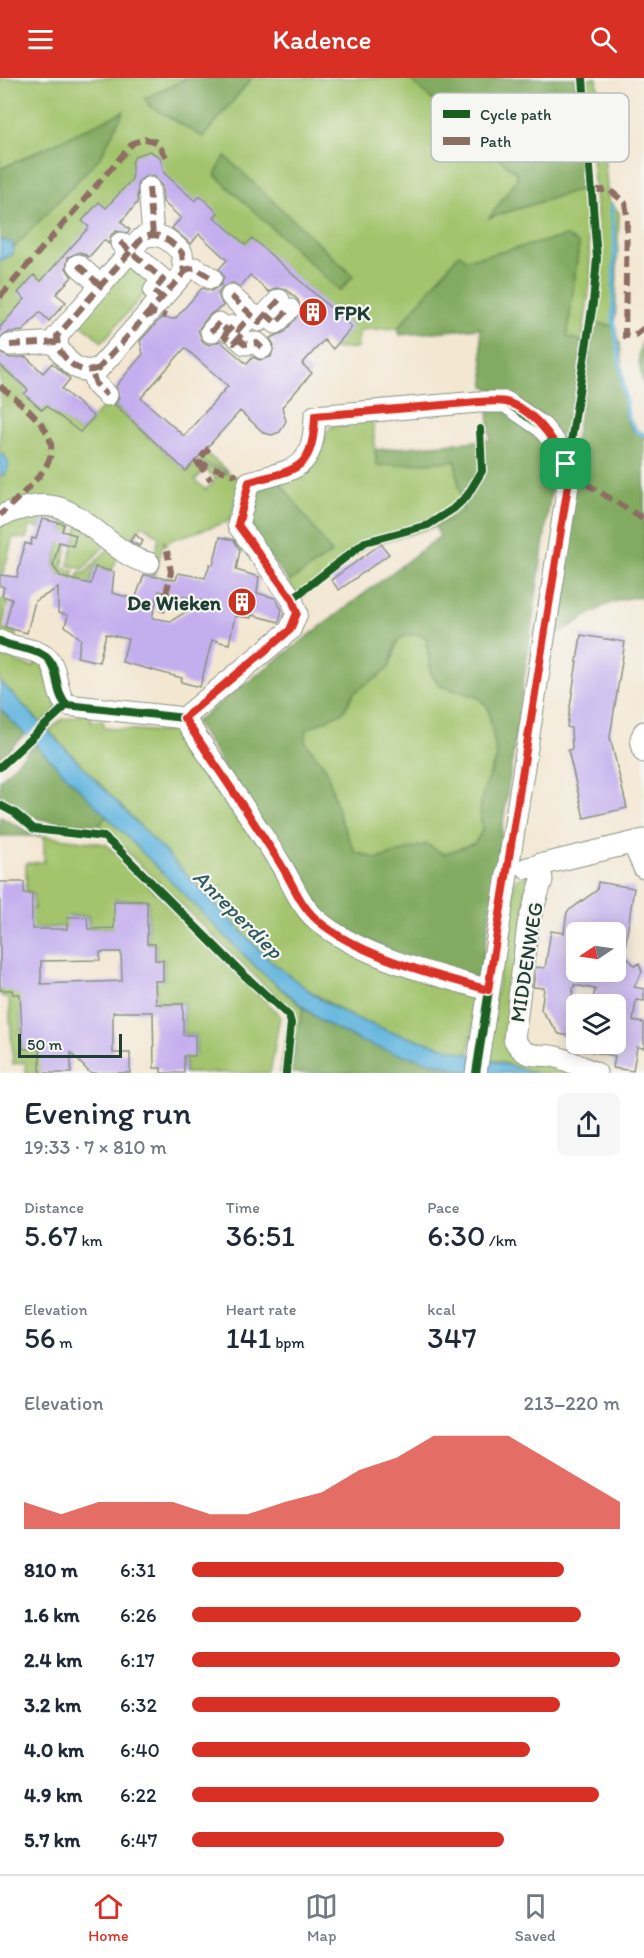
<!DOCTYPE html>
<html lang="en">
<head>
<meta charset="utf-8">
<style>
  :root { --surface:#fff; --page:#f6f6f7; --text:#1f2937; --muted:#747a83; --line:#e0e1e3; --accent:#d93025 }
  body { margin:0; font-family:Itim,sans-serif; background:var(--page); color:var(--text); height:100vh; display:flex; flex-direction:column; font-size:22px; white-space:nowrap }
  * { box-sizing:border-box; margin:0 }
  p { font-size:20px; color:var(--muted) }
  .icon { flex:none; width:33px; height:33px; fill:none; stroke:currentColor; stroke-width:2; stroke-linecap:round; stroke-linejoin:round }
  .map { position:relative; height:995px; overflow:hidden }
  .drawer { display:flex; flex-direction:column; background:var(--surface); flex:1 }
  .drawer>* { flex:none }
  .needle { width:39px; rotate:257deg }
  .controls { position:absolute; left:566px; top:844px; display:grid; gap:12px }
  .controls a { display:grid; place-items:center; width:60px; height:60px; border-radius:9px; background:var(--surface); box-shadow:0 3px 15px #0003; font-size:30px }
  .scale { position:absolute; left:18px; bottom:15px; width:104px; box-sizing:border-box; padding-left:6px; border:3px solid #1f3d34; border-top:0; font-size:16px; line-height:21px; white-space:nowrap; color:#1f3d34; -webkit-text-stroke:4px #f6f6f2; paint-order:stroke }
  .pin { position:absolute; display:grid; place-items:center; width:51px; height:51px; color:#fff; margin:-26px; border-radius:12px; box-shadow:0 3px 9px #0006 }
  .round { display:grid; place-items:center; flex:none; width:63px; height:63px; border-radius:9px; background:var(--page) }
  .summary { display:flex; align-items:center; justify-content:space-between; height:102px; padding:0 24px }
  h1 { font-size:33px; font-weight:600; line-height:45px }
  .metrics { display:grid; grid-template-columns:repeat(3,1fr); gap:9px; height:102px; padding:6px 24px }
  .metrics div { display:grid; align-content:center }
  .metrics b { font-size:30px; font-weight:600 }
  .metrics small { font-size:16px; font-weight:400 }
  .metrics p { font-size:16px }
  .chart { height:168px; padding:12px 24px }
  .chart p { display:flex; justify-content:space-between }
  .chart svg { width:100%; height:108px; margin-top:6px; fill:var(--accent); opacity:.7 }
  ul { padding:0 24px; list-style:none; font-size:20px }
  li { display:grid; grid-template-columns:96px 72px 1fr; align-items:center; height:45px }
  li i { height:15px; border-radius:8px; background:var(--accent) }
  header { display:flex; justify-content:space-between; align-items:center; height:78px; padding:0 24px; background:var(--accent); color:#fff; font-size:27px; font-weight:600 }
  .tab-bar { display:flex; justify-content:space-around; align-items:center; height:84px; border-top:2px solid var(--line); background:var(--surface); font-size:16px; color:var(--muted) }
  .tab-bar a { display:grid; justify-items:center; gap:3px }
  .tab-bar .active { color:var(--accent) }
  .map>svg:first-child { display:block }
  .green { fill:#a3c46d; stroke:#618050; stroke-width:1.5; fill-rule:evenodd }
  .forest { fill:#82aa60; stroke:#50744a; stroke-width:1.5; fill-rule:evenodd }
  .water { fill:#63b6df; stroke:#417a8a; stroke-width:1.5 }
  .pier { fill:#f3e7d2 }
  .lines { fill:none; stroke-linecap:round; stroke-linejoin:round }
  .stream { stroke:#63b6df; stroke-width:4 }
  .building { fill:#c4afee; fill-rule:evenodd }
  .minor-casing { stroke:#899283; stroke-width:23 }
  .minor { stroke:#fff; stroke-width:21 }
  .quiet { stroke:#8d6e63; stroke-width:6; stroke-dasharray:12 6; stroke-linecap:butt }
  .cycleway-casing { stroke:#f6f6f2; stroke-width:11 }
  .cycleway { stroke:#1b5e20; stroke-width:8 }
  .route-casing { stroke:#fff; stroke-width:12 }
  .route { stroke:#d93025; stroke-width:8 }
  .labels { text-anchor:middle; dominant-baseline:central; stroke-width:4.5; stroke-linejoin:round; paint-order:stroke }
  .poi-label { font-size:21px; font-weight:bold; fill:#1f3d34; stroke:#f6f6f2; text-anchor:start }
  .street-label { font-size:21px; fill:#1f3d34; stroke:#f6f6f2 }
  .water-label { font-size:22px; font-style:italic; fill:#305b5f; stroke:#f6f6f2 }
  .key { fill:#f6f6f2; stroke:#b6beb9; stroke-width:1.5 }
  .key-label { font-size:16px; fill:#1f3d34 }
</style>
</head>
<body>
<header><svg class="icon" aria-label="menu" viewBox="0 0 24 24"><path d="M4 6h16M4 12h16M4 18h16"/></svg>Kadence<svg class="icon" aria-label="search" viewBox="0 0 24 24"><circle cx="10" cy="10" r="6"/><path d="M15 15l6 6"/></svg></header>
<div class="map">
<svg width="644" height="995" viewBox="0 0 644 995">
  <rect width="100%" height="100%" fill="#f6f6f2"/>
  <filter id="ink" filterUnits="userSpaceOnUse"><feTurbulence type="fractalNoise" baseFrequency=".0167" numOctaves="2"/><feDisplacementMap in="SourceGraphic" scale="12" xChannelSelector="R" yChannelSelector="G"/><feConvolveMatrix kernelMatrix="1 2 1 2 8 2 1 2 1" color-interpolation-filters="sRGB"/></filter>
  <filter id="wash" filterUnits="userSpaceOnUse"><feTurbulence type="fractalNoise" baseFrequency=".008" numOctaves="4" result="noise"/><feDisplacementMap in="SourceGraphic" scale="24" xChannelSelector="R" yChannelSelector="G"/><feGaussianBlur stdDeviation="1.35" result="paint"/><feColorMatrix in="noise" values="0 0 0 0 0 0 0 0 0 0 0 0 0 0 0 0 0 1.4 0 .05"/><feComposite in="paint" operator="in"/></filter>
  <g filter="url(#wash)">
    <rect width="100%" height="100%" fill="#f3e7d2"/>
    <path class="green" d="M0,0h188l-43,21 58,38 49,-59h156l109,96v5l-27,38 95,-29 6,87 -9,66 -15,-4 12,-93 -12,-8 -87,21 -14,2 -7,-5 -61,74 -38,2 -3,18 -24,1 7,-18 -193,-162 -147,164v-72l13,-7 1,-6 109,-136 -123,57zM225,79l128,119 -13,15 -124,-116z
      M585,0h12l11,121 11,14 -4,113 -21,-3 7,-64z
      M128,180l28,22 -54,62 -24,-21z
      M0,289l80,65 29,-32 77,71 9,-9 8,10 -8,8 11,10 10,-11 -16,-15 37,13 3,5 -10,39 -59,19 -6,6 -1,-7 -9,37 -5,-1 9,-38 -16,-12 -20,23 -55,-42 -68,2v-33l6,-1 -1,-18 -5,-3z
      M372,339l5,48 78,-4 8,50 -28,16 -68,19 -70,54 -8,-18 -12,-104 63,-59z
      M206,375l23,19 -30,-11z
      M27,433l47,10 -12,46 12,4 -1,8 -18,-7 1,-5 -2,-1 11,-45 -22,-4 -4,11 -10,-2 -3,13 -13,-2 -10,37h-3v-52z
      M79,446l27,20 -23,25 -15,-4z
      M110,469l8,8 -6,16 -18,-4 -6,30 -14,-3 5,-21h6z
      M0,521l8,2 -6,28 14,4 -1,9 -15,-6z
      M415,556l11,3 5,37 9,11 37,12 11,10 9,51 -6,11 -11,39 2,22 -7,13 -31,11 -18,-10 -49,15 -22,-7 -14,-31 -15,-53 -21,-26 2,-13 36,-17 11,-19 10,-9 15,-7 15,-21 2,-13 8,-7z
      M0,568l16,6 -2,10 20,5 3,-10 4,2 16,45 -2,7 -14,12 -41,-42z
      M90,635l1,8 12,-1 1,8 61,4 1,-10 9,2 303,271 -10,60 -77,-23 -41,-16 -46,-29 -35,-27 -220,-229 12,-11z
      M107,738l153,155 43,37 -14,65h-9l11,-62 -192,-186z
      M44,758l62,8 174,172 -10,57h-85v-18h11v-20l-12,-1v-31h-27v-23h7v-20h-8v-16h-8v-44h-33l1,17 3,11h-30l-1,-12h-19l-1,11 -31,1v12h-11v-30l8,-1 -1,-16 -7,-1v-29l18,-1z
      M529,796l-20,162 76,37h-50l-50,-16 30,-177z
      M0,911h25l-4,16v31l20,12v25h-15l-1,-11 -12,2 -4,-65 -9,-4z"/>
    <path class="forest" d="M188,0h64l-49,59 -54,-31 -4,-8z
      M408,0h168l9,110 -96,30 28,-39v-5z
      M124,33l-23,45 -87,92 -2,-5 -12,-3v-71z
      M225,78l128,120 -13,15 -125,-116z
      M567,158l12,8 -12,93 15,4 -13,93 -6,3 -78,-51 -5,-58 -80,7 -2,-7 61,-74 7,5 14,-2z
      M594,245l21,3 5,18 8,80 6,7 10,3v164c-33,-4 -59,22 -87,36l19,-166 -3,-14z
      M644,260v48c-4,-17 -9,-32 0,-48z
      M488,331h18l30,23 15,19 3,20 -73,503 -5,4c-54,-17 -109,-32 -156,-66l-125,-190 245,-186 -5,-9 28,-16 -8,-50 -78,5 -2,-16 115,-10zM415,556l11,3 5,37 9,12 37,11 11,10 9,51 -14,34 -3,16 2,22 -7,13 -31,11 -18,-10 -49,15 -22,-7 -14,-31 -15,-53 -21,-26 2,-13 36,-17 11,-19 35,-25 7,-25 8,-7z
      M277,400l55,75 -43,29 -43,-55 7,-44z
      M0,631l25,25 -25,24z
      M35,666l72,72 -8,9 -38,-2 -31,-6 -30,-19v-18z
      M0,739l31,16 13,3h-44z
      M303,930c50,36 105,48 163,62v3h-177z"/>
    <path class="water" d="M0,162l13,3v11l-13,7z
      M0,375l5,3 4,8 -3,10 -6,1z
      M0,603l269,279 54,41 27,15 41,16 144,41h-61l-82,-21 -32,-11 -39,-20 -61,-50 -260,-262z"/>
    <path class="pier" d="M43,644l7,7 -18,16 -7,-7z"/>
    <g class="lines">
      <path class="stream" d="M611,128l4,35 -2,75 15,102 9,14 7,2"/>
    </g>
    <g id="blocks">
      <path class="building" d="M149,73l11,6 4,16 31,28 5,-5 18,17 -4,4 32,28 6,-7 100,89 -19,22 -9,-9 -22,24 10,9 -30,34 4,14 -6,11 -8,3 -8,-2 -24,-22 -54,60 -71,-66 4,-7 -3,-12 27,-32 -3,-13 21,-23 14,1 27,-31 9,3 10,-6 3,-7 -5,-9 8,-9 -28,-26 -8,10 -19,-16 9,-10 -18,-16 -1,-16 -7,-9 -8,-2 -9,7 -1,21 -16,19 9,8 -2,3 -12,-2 -5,4 -2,9 -5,-4 -15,17 -9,-5 -12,5 -2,11 6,9 -16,17 10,8 -17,19 -9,-9 -17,19 -14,1 -9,6v-11l25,-28 -7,-6 16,-18 7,6 48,-54 -7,-6 17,-19 7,6 26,-29v-16l3,-7zM250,197l19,17 7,-4 11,2 11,10 3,11 -16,21 -15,6 4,7 -3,12 -12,3 -6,-3 -6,7 -27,-23 -11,4 -6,-3 -5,-12 11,-15 14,-9 -5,-12 4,-7 11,-4 7,4zM185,270l43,38 -44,50 -43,-38z
        M0,275l10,5 16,-1 17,16 9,-10 18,16 -8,10 32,28 -14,15 -34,-26 -4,4 -18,-16 4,-4 -28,-25z
        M42,441l22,5 -2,7 14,4 -3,11 -14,-4 -6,24 8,11 30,7 4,-17 19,5 -2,21 23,6 9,-24 32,5 2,-7 27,5 5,-14 3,1 7,-28 14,3 6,10 -4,20 23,7 -2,16 18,5 7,12 -3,12 -27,-7 -1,3 -16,-2 -6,28 -17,-4 -12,47 -19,-5 1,-4 -60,-16 6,-23 -22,-5 -7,28 -22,-5 4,-18 -16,-13 3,-11 -10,-2v-25l-23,13 -8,32 -22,-6 7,-28 -10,-3 2,-9 -4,-1v-11l17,2 8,-34 6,2 1,-7 4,1zM159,513l45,10 -33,20 -19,-3z
        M135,456l8,7 -4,5 -9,-5z
        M381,466l8,10 -50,36 -8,-10z
        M581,557l44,7 -15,95 17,71 -43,10 -16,-68 4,-1 -1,-21 -4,-1z
        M0,804h24v12l8,-1v36h35v-12h20l1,12 26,-1v-27h33v43h8v16h8v21h-8l1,23h27v31h12v21h-11v17h-23v-5h-7l-1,-56h-40v41h17v20h-40l-19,-20v20h-31v-24h-17l-3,-55h-7l-1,-4h-12zM100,874h21l1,29 -81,3v-23l59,-1z
        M598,804l36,6 -10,66 11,12 4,-3 3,9 -8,15 10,2v12l-8,-1 -3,21 11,2v25l-7,-1 -4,24 -20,-3 2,-12 -34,-6 1,-6h35l6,-39h-31l3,-16 -21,-4 -4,21 6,1v30l-17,-3 -18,-24 3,-22 -11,-1 3,-20 9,1 6,-37 13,2 3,-21 30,-22zM576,855h39v39h-39z"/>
    </g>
  </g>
  <g filter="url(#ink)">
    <use href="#blocks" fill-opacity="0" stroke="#899283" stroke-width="1.5"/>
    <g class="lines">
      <g class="minor-casing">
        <path id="minor" d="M149,110l4,47
          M121,165l42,37 -9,11 8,6
          M78,187l22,20
          M184,195l4,-4 7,-1 16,10
          M231,218l28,25
          M279,222l-13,14 10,9 13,-14
          M211,254l8,-9 9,8 5,-5 5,4 14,-16
          M238,260l7,6 12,-1 5,5
          M10,267l47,-3
          M99,290c-19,8 -31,-5 -41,-20l-1,-12 85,-98c17,-8 29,3 40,15l2,20 -91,102 3,9 11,11
          M0,438c57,-23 69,-6 113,28 12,9 21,16 36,19
          M0,563c14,8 33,6 46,16 14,12 8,37 21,48l117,13 106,-88 7,-17 -5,-14 -54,-74 11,-43c47,-14 64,-10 66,-66l163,-14h28l36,25 19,23 8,29 -93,594
          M184,640c32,48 65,96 96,145 12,19 19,41 37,57 43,37 117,54 171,70
          M644,654l-3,7 3,13
          M633,765l11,25
          M540,786l2,16 -14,44 -14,115c13,24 24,12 46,19 12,4 24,10 36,15
          M527,790l117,-28"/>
      </g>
      <use href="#minor" class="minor"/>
      <path class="quiet" d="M149,110l4,47
        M593,112h17l15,13 2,12 -2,121 10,-1 9,-7
        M120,164l43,38 -9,11 8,7
        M78,187l22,20
        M184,195l4,-4 7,-1 16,10
        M231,218l28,26 7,-8
        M0,219l133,-154 12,-4 12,3 9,15
        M279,222l-13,14 10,9 13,-14
        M145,239l10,-4 11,3
        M228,253l-4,5 10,7 8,-9 -4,-4
        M211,254l8,-9 9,8 5,-5 5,4 14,-16
        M238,260l7,6 12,-1 5,5
        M10,267l47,-3
        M99,290c-19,8 -31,-5 -41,-20l-1,-12 85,-98c17,-8 29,3 40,15l2,20 -91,102 3,9 11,11
        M0,308c73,58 64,70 0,129
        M209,370l-12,14 14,18
        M197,384l37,13 3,-2
        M569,401l11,1 64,39
        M162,534l9,-40 -4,-21"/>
      <g class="cycleway-casing">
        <path id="cycleway" d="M561,372l10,-8 22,-139 4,-45 -14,-180
          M292,521l73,-57 63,-17 25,-16 14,-13 15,-25 -2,-42
          M0,563c14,8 33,6 46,16 14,12 8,37 21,48l117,13 106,-88 7,-17 -5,-14 -54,-74 11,-43c47,-14 64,-10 66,-66l163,-14h28l36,25 19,23 8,29 -93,594
          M0,689l67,-62
          M0,727l15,8 19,16 70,8 15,13 124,124 46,42 2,7 -5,50"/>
      </g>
      <use href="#cycleway" class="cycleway"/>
    </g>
  </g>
  <g class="lines" filter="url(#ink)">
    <g class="route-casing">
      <path id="route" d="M478,324c8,0 20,-2 28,0 31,9 58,47 63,77l-81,511c-54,-16 -128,-33 -171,-70 -18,-16 -25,-38 -37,-57 -31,-49 -64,-97 -96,-145l106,-88 7,-17 -5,-14 -54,-74 11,-43c47,-13 64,-10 66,-66z"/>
    </g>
    <use href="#route" class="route"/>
  </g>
  <defs>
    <g id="building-disc" transform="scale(1.5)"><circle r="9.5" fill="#c8321e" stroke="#f6f6f2"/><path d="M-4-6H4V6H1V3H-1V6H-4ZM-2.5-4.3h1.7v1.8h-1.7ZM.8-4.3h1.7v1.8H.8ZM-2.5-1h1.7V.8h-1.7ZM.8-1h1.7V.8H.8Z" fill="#fff"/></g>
  </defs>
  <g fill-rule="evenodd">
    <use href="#building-disc" x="313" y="234"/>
    <use href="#building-disc" x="242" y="524"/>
  </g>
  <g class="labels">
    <g class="poi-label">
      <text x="334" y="234">FPK</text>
      <text x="221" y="524" text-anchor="end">De Wieken</text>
    </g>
    <g class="street-label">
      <text transform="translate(526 884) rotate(-81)">MIDDENWEG</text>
    </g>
    <g class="water-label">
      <text transform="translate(238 836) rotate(45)">Anreperdiep</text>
    </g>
  </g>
  <rect x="431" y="15" width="198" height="69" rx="9" class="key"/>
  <rect x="443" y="32" width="27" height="8" fill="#1b5e20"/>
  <rect x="443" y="59" width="27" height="8" fill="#8d6e63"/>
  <g class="key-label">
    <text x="480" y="42">Cycle path</text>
    <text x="480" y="69">Path</text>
  </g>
</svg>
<div class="controls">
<a><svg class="needle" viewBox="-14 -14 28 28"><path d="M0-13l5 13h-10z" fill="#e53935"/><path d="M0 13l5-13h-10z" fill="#747a83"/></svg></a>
<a><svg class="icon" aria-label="layers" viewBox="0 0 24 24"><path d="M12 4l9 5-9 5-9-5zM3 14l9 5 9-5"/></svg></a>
</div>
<div class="scale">50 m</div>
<div class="pin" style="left:566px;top:386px;background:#1e9e55"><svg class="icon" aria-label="arrive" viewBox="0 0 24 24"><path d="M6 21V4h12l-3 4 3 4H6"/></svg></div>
</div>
<section class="drawer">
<div class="summary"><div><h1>Evening run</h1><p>19:33 · 7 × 810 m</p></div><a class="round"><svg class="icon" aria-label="share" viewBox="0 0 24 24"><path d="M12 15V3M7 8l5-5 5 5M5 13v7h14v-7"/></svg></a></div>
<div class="metrics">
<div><p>Distance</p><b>5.67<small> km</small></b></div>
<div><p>Time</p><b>36:51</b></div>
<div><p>Pace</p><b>6:30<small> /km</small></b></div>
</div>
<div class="metrics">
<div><p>Elevation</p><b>56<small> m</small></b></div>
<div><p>Heart rate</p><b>141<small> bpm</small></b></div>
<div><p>kcal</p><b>347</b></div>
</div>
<div class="chart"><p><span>Elevation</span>213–220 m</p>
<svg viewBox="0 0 160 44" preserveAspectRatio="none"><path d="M0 44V33L10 38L20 33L30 33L40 33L50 38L60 38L70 33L80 29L90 20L100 15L110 6L120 6L130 6L140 15L150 24L160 33V44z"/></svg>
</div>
<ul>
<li><b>810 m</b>6:31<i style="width:87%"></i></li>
<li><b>1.6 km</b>6:26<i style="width:91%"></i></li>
<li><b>2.4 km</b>6:17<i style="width:100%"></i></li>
<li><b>3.2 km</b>6:32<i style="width:86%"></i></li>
<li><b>4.0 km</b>6:40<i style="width:79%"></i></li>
<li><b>4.9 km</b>6:22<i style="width:95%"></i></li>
<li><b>5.7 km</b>6:47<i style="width:73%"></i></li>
</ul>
</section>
<nav class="tab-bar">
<a class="active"><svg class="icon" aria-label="home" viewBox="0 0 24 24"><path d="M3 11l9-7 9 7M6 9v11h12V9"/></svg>Home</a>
<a><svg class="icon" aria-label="map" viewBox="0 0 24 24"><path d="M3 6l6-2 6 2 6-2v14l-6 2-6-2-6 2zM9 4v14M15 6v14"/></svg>Map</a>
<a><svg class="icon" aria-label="saved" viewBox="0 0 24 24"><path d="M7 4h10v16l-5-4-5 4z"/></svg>Saved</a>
</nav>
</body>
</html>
